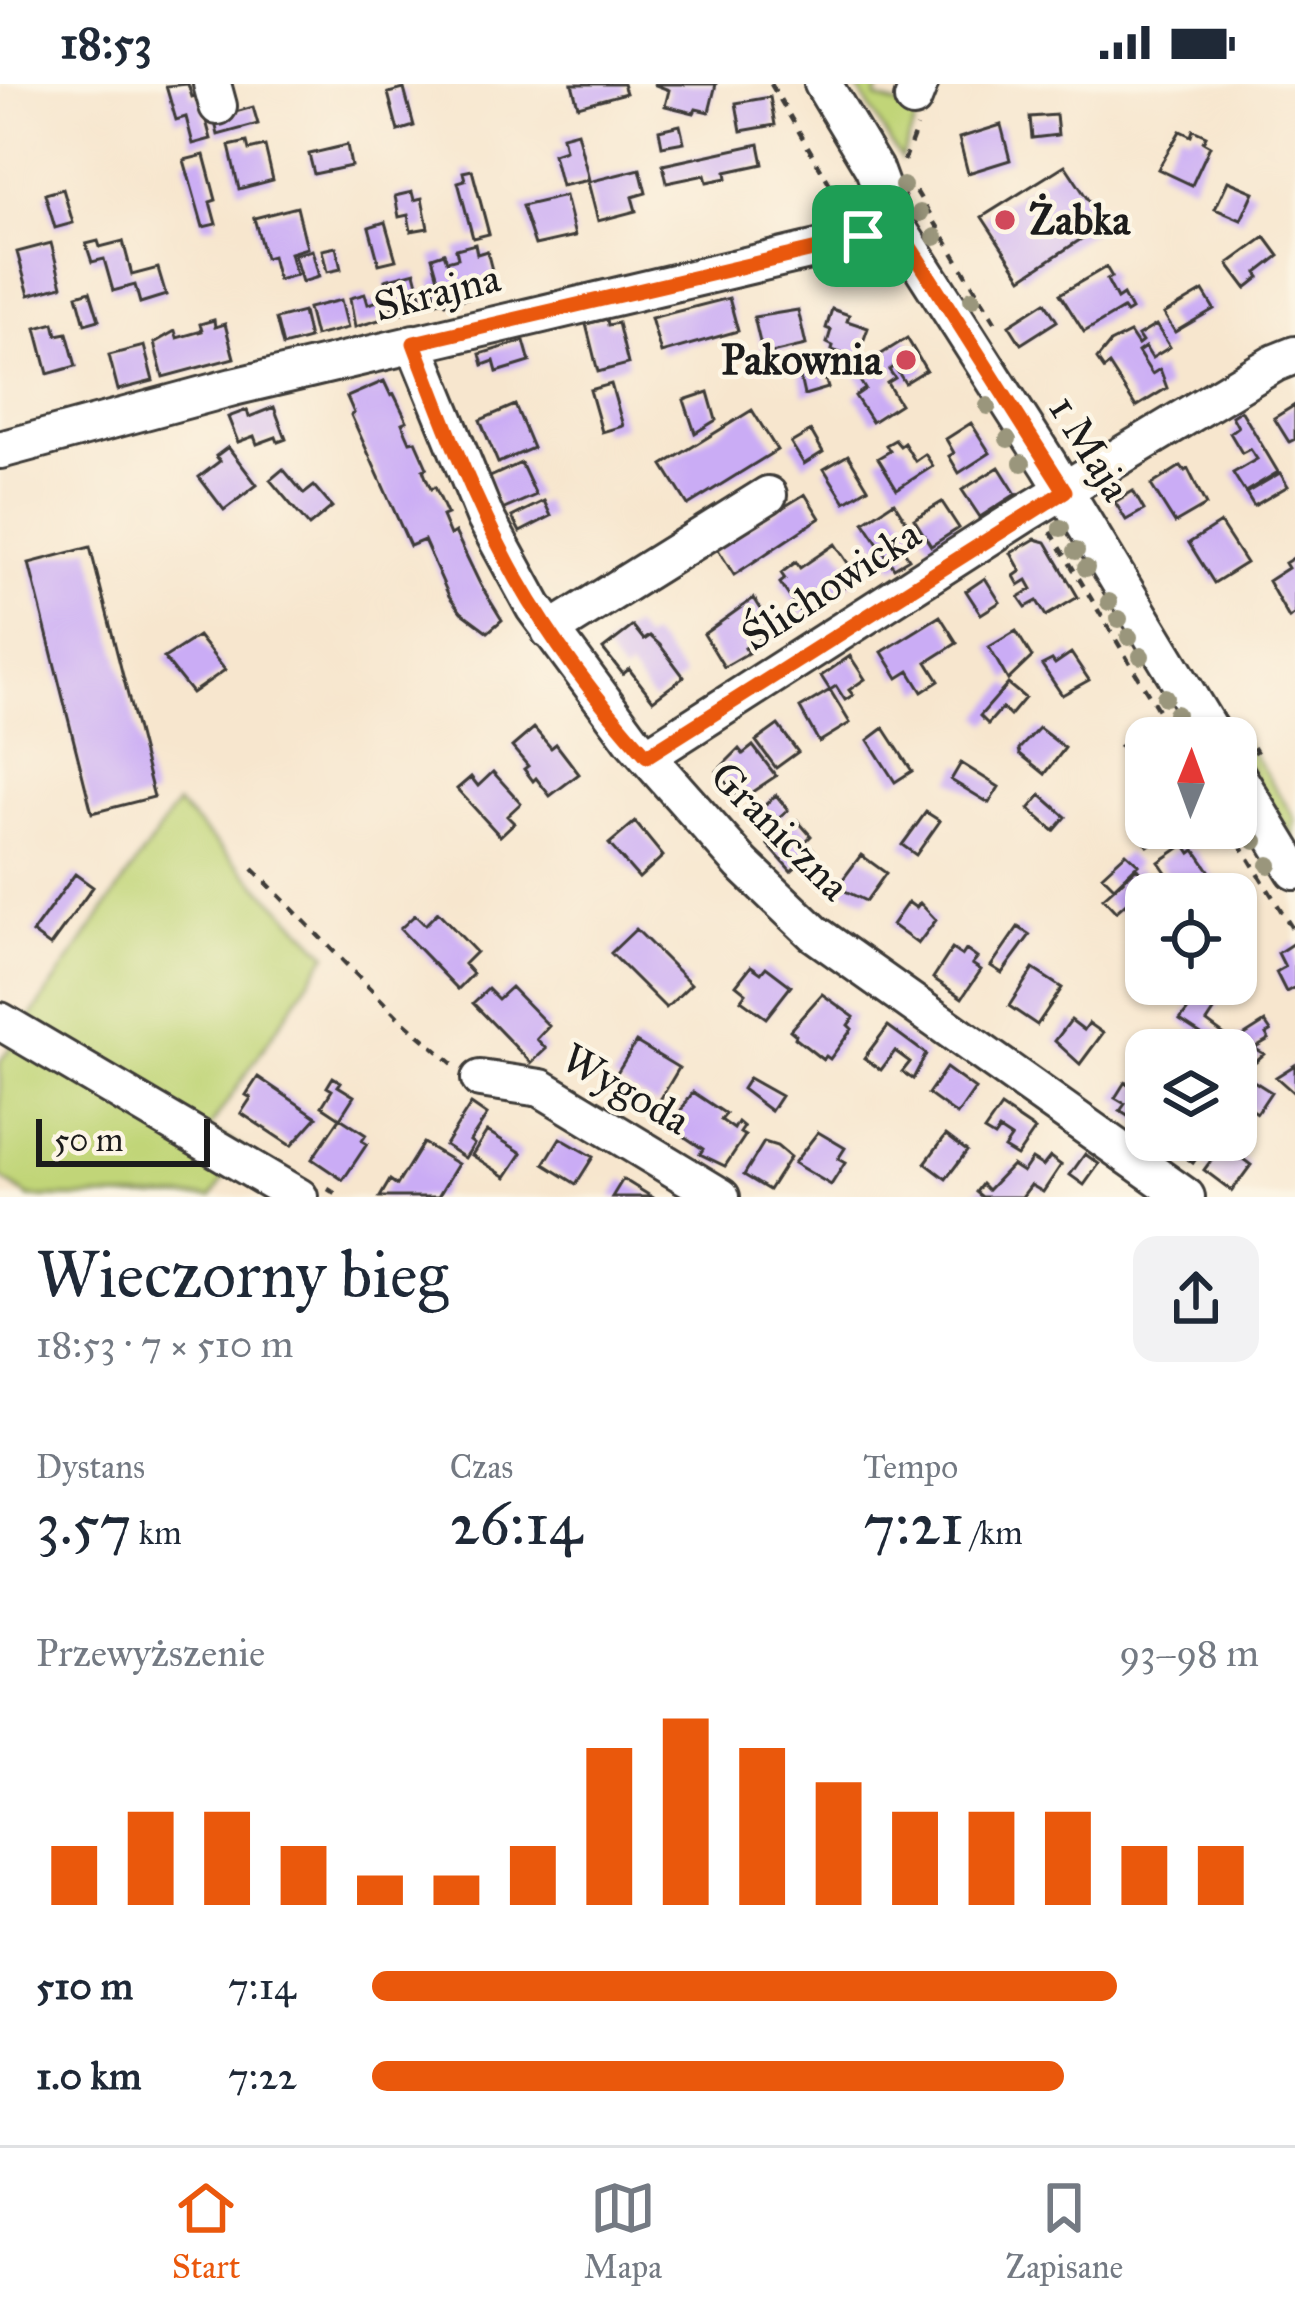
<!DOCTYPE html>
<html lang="pl">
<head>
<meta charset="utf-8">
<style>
  :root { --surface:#fff; --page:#f2f2f3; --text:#1f2937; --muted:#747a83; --line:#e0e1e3; --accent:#ea580c }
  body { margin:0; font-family:"IM FELL Great Primer",serif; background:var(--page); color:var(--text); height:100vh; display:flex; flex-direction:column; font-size:45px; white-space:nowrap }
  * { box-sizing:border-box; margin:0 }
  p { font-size:39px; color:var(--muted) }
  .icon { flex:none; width:66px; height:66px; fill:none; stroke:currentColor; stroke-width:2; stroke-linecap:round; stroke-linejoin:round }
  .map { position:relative; height:1113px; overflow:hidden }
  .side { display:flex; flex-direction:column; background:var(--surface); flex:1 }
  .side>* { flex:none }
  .needle { width:78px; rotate:1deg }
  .controls { position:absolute; left:1125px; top:633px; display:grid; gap:24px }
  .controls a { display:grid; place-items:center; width:132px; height:132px; border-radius:24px; background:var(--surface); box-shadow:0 3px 9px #0004; font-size:60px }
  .scale { position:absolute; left:36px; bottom:30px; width:174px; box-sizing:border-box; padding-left:12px; border:6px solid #1c1c1c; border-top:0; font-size:33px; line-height:42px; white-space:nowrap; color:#1c1c1c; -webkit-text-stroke:9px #fcf5e5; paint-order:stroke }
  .pin { position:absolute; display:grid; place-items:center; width:102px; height:102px; color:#fff; margin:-51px; border-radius:24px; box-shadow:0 6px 18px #0006 }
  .round { display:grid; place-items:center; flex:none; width:126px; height:126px; border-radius:24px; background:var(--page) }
  .head { display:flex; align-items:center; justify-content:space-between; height:204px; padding:0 36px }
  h1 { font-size:66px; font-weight:600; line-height:90px }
  .figures { display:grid; grid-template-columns:repeat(3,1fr); gap:18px; height:204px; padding:12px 36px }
  .figures div { display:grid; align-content:center }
  .figures b { font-size:60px; font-weight:600 }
  .figures small { font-size:33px; font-weight:400 }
  .figures p { font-size:33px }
  .chart { height:336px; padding:24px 36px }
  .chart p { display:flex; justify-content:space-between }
  .chart svg { width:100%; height:216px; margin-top:12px; stroke:var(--accent); stroke-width:6 }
  ul { padding:0 36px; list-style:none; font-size:39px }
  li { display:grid; grid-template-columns:192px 144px 1fr; align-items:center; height:90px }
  li i { height:30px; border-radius:15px; background:var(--accent) }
  .status { display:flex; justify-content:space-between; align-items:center; height:84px; padding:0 60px; background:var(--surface); direction:ltr }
  .status svg { height:33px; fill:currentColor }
  .tab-bar { display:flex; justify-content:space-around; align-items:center; height:168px; border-top:3px solid var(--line); background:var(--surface); font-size:33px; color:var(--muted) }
  .tab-bar a { display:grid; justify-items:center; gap:6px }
  .tab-bar .on { color:var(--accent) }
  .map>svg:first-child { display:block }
  .green { fill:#c1d578; stroke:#6e784a; stroke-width:3 }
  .building { fill:#caacf5 }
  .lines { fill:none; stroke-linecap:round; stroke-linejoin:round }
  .minor-casing { stroke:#3d3a37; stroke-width:42 }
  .path { stroke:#3d3a37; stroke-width:4.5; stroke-dasharray:9 9; stroke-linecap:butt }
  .minor { stroke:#fff; stroke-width:36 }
  .tree { fill:#9a967c }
  .route-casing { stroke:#fff; stroke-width:24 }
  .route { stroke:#ea580c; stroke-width:15 }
  .poi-dot { fill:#d1495b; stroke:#fcf5e5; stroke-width:4.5 }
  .labels { text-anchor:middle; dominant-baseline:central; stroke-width:9; stroke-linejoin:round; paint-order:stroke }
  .poi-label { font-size:42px; font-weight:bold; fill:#1c1c1c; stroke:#fcf5e5; text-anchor:start }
  .street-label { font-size:42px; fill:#1c1c1c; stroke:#fcf5e5 }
</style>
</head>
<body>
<div class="status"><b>18:53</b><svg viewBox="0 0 49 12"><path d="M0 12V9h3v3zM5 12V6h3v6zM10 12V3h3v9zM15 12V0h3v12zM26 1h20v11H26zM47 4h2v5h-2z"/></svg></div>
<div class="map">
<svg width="1295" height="1113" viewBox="0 0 1295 1113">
  <rect width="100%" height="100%" fill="#fcf5e5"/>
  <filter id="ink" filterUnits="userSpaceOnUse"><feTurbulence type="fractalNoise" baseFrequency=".00833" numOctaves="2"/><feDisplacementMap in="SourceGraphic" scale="24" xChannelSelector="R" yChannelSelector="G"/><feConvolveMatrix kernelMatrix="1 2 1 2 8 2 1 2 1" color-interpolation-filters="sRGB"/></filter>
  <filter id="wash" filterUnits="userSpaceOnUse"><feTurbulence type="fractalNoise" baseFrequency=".004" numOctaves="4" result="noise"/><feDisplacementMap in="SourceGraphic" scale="48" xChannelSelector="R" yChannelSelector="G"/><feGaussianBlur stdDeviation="2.7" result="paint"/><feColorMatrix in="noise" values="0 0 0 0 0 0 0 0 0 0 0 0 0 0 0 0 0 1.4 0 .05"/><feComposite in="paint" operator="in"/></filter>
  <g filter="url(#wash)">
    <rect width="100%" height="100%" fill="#f7e6ce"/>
    <path class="green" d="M855,0h26l-5,14 43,14 -18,47z
      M1242,652l53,83 -2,19 -57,-90v-9z
      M177,720l150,150 -118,175 34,19 -31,49h-182l-30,-19v-116z"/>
    <g id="blocks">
      <path class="building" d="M188,0l4,13 7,-2 12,44 -18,5 -7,-27 -10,3 -10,-34z
        M572,0h51l3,9 -48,13z
        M653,0h63l-7,28 -13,-3 -2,4 -29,-7 4,-16z
        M404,5l10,37 -16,5 -10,-38z
        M770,13l5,28 -34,6 -5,-28z
        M253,23l5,17 -40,11 -4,-17z
        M1056,31l2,20 -26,3 -2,-21z
        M680,41l4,17 -22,4 -3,-16z
        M1001,41l9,35 -42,13 -9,-35z
        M1193,46l13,6 -3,6 7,4 -18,39 -34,-16 22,-38 11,5z
        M577,48l12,48 -28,6 -8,-32 12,-4 -3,-14z
        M247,58l2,8 16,-4 8,34 -34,9 -10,-43z
        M759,60l4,20 -37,8 1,6 -20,4 -2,-7 -38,8 -4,-18z
        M347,61l4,21 -37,8 -5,-20z
        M204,71l12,45 -6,2 6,22 -13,3 -19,-67z
        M1065,81l39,59 -82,54 -40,-61z
        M640,85l6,24 -14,4 4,14 -38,10 -10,-39z
        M472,86l17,64 -16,4 -15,-56 7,-2 -2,-8z
        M1228,97l26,11 -13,28 -26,-11z
        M63,105l10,34 -18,5 -10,-34z
        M412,108l2,8 8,-2 6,30 -17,3 -3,-16 -9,2 -4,-21z
        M565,112l10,40 -40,9 -13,-39z
        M297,123l10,41 -17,5 6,22 -18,5 -6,-24 -7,2 -11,-40z
        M385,138l11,38 -17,4 -10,-37z
        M1265,153l14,19 -22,17 3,4 -14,11 -18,-24z
        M98,157l2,6 23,-6 9,34 26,-7 8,27 -26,8 -5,-18 -22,6 -9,-32 -12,3 -6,-18z
        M51,159l11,43 -33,9 -12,-43z
        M475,160l2,10 10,-3 10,39 -51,14 -1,-4 -8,2 -6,-22 7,-2 -6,-21 12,-4 3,8 11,-3 -2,-9z
        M336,163l5,22 -14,3 -5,-22z
        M312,166l7,27 -17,5 -8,-27z
        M1106,183l6,10 -5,3 10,19 6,-4 8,15 -5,3 -3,-4 -39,23 -24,-38z
        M415,188l9,35 -30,8 -9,-35z
        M90,207l9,29 -14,4 -8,-29z
        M1203,207l11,18 -39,23 -11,-18z
        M365,210l3,10 13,-4 5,18 -31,9 -5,-29z
        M729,214l9,33 -77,22 -10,-35z
        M341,216l7,28 -33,8 -7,-28z
        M1045,218l12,19 -36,23 -12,-19z
        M832,225l17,6 -2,6 21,7 -11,31 -25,-9 1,-4 -6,-3 4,-13 -5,-2z
        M798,226l8,35 -43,10 -9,-38z
        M303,228l6,27 -26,7 -7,-27z
        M607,235l1,6 10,-2 10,41 -30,8 -12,-48z
        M214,236l1,7 10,-3 9,34 -71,19 -9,-34 21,-12 2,7 25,-7 -2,-7z
        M54,239l3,12 10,-2 9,33 -28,8 -12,-46z
        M1156,241l14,22 -18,11 -7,-11 -7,5 14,22 8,-5 7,19 -31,19 -27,-42 -5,4 -7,-10 13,-16 20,-10 8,12 4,-3 -4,-6z
        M907,254l19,32 -21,13 -11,-17 -5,4 6,8 -8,5 13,21 -28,18 -17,-26 10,-7 -11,-18z
        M524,257l6,21 -33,10 -3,-11 -11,4 -3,-11z
        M144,262l9,35 -35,9 -9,-35z
        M822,284l6,20 -24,7 -5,-22z
        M384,297l7,15 3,-2 13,27 -5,2 4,10 4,9 5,-1 12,27 -4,2 3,8 5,11 4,-2 12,27 -5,2 8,19 5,-3 25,52 22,36 -14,12 -27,-20 -12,-16 -25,-56 -14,6 -59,-131 3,-2 -7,-16z
        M611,300l12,42 -21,6 -12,-42z
        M708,308l8,28 -21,13 -11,-33z
        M515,321l18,43 -35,15 -18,-43z
        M1295,321v34l-6,3 -15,-24z
        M274,323l12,32 -8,3 -2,-5 -19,7 -3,-8 -16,6 -10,-25 19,-7 2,7z
        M752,326l25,40 -89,55 -25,-40z
        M1241,326l37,62 -33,20 -12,-19 24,-14 -7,-10 -8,4 -12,-20 8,-6 -6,-11z
        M971,339l19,30 -31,20 -10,-17 5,-3 -8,-14z
        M811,347l12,21 -19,12 -13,-21z
        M895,356l5,6 4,-3 11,18 10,-7 8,12 -36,23 -19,-31 12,-7 -4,-6z
        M228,363l29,38 -33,25 -25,-33 21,-16 -4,-5z
        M848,371l20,33 -23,14 -21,-33z
        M521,379l15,32 -34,15 -14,-32z
        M1181,382l4,5 3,-2 18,36 -31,18 -24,-38z
        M999,383l17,27 -36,23 -18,-27z
        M283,385l21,25 10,-8 18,21 -23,19 -39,-46z
        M1280,389l8,13 -34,20 -8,-13z
        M1133,407l11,19 -18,10 -11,-18z
        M805,410l15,24 -86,57 -17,-27z
        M544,417l7,15 -31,16 -8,-15z
        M894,418l22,35 -15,9 8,13 -15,9 -30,-46z
        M942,418l17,26 -28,18 -17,-27z
        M1220,439l26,40 -32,20 -25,-40z
        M1035,455l11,3 32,55 -32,19 -9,-15 -11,6 -7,-10 13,-8 -5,-9 -8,5 -5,-9 7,-5 -10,-18z
        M835,460l23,34 -56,37 -22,-32 5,-4 -4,-6 15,-11 4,6z
        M90,463l64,250 -62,16 -63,-250z
        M1295,473v57l-6,4 -21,-37 20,-13 -3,-5z
        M985,494l15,24 -19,12 -15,-23z
        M754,514l20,32 -29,18 3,5 -24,14 -20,-33z
        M940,532l17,27 -30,19 12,19 -17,11 -13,-21 -11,7 -16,-26z
        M633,542l11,14 6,-4 10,9 24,32 -31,23 -24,-31 -6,5 -20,-25z
        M1016,547l16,26 -24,23 -19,-33z
        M198,552l27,34 -33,23 -28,-35z
        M1071,569l18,27 -27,15 -20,-30 10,-5 3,4z
        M850,572l15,23 -16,11 4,5 -8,5 -9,-14 -6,4 -9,-14z
        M1008,600l17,14 -15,18 -8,-8 -14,16 -8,-8z
        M830,606l20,33 -31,19 -19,-34z
        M778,641l20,27 -22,16 -20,-27z
        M534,644l17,20 5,-4 23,30 -29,22 -14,-18 -3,3 -9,-12 4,-3 -16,-19z
        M884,644l28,43 -17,11 -27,-42z
        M1039,644l26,20 -20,26 -25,-20 -1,-5z
        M1146,646l5,8h-5v31l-9,5 -17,-28z
        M753,662l23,30 -36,24 -23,-29 22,-22 4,5z
        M961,679l38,24 -10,16 -38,-23z
        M493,688l28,31 -14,13 7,7 -14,13 -43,-47 14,-12 7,9z
        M776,711l12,15 -22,20 -13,-14z
        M1041,711l25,22 -12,14 -25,-22z
        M1146,727v17h29l-27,18 -17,-25z
        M926,728l14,9 -24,34 -14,-10z
        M797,736l14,16 -5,5 8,9 -23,21 -23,-26z
        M635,738l28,34 -24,22 -30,-34z
        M1185,760l6,9 4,-3 20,29 -22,15h-21l-2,-4 6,-3 -17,-25z
        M1126,769l12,11 -24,23 -12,-12z
        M861,771l25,18 -20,28 -29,-14z
        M1137,784l12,15 -33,29 -13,-14z
        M75,790l18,13 -43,59 -18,-13z
        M908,818l8,6 4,-5 16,17 -18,24 -26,-19z
        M438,828l38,40 -12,12 9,10 -15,15 -58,-60 15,-14 10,10z
        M1018,843l12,8 -28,38 -11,-7z
        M636,845l55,55 -25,24 -55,-55z
        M1295,858v45l-9,5 -10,-20 9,-5 -7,-14z
        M952,865l10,7 4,-6 11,8 -5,6 9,6 -19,28 -29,-20z
        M751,882l10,7 5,-6 25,19 -25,32 -25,-18 5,-7 -10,-8z
        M1033,885l29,19 -25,37 -28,-19z
        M511,903l38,39 -12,13 9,10 -15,14 -58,-60 15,-14 10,10z
        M1205,903l17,12 -15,23 26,19 -7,9 -46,-30z
        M822,910l32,23 -6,8 4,4 -22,30 -4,-3 -3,4 -28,-22 1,-3 -6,-5z
        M1071,936l13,10 5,-7 14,10 -23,31 -25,-23z
        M1265,938l6,9 -5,3 3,5 -15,9 10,6 -8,7 -24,-18z
        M888,942l38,28 -13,25 -11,-7 8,-10 -15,-11 -14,19 -17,-12z
        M636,958l43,26 -22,37 -44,-26z
        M1295,981v29l-19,-17z
        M946,984l29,21 -18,26 -29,-21z
        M1142,992l4,3v49l-26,-17 5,-7 -10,-6 10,-16 10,6z
        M258,993l59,40 -26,29 -50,-33 10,-15 -5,-3z
        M333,993l8,5 -3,4 16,10 -14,22 -18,-12 10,-16 -5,-3z
        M749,994l32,18 -10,15 -29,-22z
        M1252,996l19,12 -14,21 -10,-7 -11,16v-33l3,-4 7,4z
        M693,1008l33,22 -5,6 13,9 4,-7 6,5 -4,6 5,3 -20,30 -25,-12 3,-5 -33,-22z
        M471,1020l16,11 -17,26 4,3 -9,14 -20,-13z
        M1001,1023l34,23 -18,26 -13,-8 7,-10 -12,-8 -5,7 -10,-6z
        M340,1034l26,17 -4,6 5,3 -24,36 -31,-21z
        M487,1047l35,22 -16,24 -34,-22z
        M818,1048l27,16 -7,11 7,4 -14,22 -37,-22z
        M946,1051l21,16 -21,28 -21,-16z
        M560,1054l33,19 -17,27 -32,-20z
        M1162,1056h47l-16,23z
        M764,1058l13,4 13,11 -21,33 -25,-15z
        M423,1059l35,21 -20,33h-58l10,-17 7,5z
        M1223,1060l28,21 -19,26 -28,-21z
        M1085,1070l14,10 -15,21 -14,-10z
        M1050,1073l11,8 -18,27 -12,-7 -9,12h-40l-6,-5 6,-8 6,6 24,-25 11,7 9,-13 11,7z
        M623,1095l29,18h-40z"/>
    </g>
  </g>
  <g filter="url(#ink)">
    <use href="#blocks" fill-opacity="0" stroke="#3d3a37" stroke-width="3"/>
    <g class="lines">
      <g class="minor-casing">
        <path id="minor" d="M212,0l6,22
          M823,0l51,85 19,52 156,244 165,273
          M913,15l6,-15
          M414,259l72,176 48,88 99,134 109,123 72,69 372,264
          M0,366l233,-63 593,-140 67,-26
          M550,547l218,-136
          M647,672l379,-243 249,-150 20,-8
          M1236,690l59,97
          M0,937l299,176
          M480,995l61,9 180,109"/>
      </g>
      <path class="path" d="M771,0l73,124
        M904,77l13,-34
        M916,107l81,134
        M1051,448l124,206
        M1244,648l13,21
        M1230,744l65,105
        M253,785l145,148 56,48
        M328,1105l13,8"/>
      <use href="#minor" class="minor"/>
    </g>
    <g class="tree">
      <circle cx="903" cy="102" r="9"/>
      <circle cx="920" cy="129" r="9"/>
      <circle cx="935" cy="153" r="9"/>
      <circle cx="972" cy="215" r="9"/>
      <circle cx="988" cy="322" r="9"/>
      <circle cx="1008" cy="355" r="9"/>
      <circle cx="1022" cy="379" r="9"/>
      <circle cx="1061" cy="444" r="9"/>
      <circle cx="1076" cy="467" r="9"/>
      <circle cx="1086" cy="484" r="9"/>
      <circle cx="1109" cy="518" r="9"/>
      <circle cx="1119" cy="535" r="9"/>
      <circle cx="1129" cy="553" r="9"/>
      <circle cx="1141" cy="572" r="9"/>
      <circle cx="1165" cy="613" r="9"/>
      <circle cx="1176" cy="630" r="9"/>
      <circle cx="1255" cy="757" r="9"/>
      <circle cx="1269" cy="781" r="9"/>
    </g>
  </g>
  <g class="lines" filter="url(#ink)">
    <g class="route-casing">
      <path id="route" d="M893,136l172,271 -418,265c-48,-53 -95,-115 -130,-177 -42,-75 -73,-156 -103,-236l412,-96z"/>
    </g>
    <use href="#route" class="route"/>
  </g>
  <g class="poi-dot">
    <circle cx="1005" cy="136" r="12"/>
    <circle cx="906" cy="276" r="12"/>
  </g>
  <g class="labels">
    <g class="poi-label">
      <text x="1029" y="136">Żabka</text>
      <text x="882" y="276" text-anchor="end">Pakownia</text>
    </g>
    <g class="street-label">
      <text transform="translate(437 208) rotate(-14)">Skrajna</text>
      <text transform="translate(1090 364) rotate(58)">1 Maja</text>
      <text transform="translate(831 501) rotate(-33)">Ślichowicka</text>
      <text transform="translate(780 747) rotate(45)">Graniczna</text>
      <text transform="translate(626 1005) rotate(30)">Wygoda</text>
    </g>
  </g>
</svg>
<div class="controls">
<a><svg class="needle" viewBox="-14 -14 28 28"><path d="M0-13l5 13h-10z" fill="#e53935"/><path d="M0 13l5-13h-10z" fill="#747a83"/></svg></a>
<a><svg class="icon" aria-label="locate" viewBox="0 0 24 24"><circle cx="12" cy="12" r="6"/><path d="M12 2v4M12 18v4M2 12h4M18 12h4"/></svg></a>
<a><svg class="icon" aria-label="layers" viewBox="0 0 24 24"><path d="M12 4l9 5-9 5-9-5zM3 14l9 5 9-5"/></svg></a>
</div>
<div class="scale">50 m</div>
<div class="pin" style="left:863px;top:152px;background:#1e9e55"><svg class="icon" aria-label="arrive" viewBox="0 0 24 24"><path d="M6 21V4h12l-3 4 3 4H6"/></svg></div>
</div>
<section class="side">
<div class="head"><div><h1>Wieczorny bieg</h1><p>18:53 · 7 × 510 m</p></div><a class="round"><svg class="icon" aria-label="share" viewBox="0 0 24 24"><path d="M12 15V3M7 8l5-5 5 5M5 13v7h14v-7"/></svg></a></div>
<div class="figures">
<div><p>Dystans</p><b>3.57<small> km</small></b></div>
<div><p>Czas</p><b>26:14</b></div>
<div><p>Tempo</p><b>7:21<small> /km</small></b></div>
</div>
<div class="chart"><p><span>Przewyższenie</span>93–98 m</p>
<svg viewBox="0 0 160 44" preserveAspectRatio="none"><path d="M5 44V32M15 44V25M25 44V25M35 44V32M45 44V38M55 44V38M65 44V32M75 44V12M85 44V6M95 44V12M105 44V19M115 44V25M125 44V25M135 44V25M145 44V32M155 44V32"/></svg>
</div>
<ul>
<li><b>510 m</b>7:14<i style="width:84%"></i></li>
<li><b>1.0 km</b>7:22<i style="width:78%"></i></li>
</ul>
</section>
<nav class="tab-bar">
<a class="on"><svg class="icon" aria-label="home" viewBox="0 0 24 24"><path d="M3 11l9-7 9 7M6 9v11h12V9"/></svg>Start</a>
<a><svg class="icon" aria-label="map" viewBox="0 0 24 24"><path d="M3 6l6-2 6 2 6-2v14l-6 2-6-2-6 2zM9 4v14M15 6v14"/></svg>Mapa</a>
<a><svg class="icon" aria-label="saved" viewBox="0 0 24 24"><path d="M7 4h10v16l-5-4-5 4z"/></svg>Zapisane</a>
</nav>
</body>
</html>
